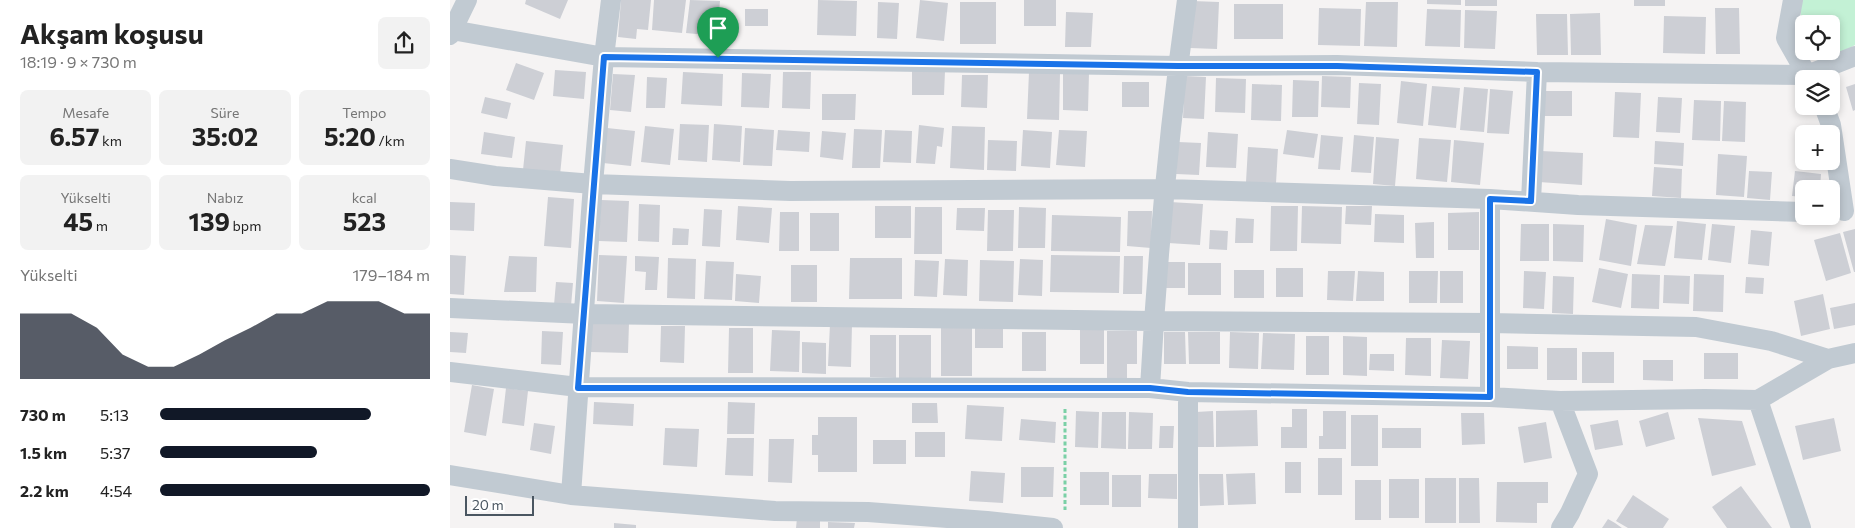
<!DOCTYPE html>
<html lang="tr">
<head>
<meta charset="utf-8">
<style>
  :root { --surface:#fff; --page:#f2f2f2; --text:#222; --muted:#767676; --accent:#111827 }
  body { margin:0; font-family:Commissioner,sans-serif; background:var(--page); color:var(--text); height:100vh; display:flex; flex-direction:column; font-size:19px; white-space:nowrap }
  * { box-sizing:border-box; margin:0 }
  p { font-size:16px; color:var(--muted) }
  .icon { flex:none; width:28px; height:28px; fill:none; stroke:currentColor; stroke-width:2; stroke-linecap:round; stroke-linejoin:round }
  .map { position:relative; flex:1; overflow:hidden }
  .drawer { display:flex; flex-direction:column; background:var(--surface); width:450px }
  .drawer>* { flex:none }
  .fabs { position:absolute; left:1345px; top:15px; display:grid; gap:10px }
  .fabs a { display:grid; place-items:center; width:45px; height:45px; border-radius:8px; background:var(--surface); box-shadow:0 2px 8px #0003; font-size:25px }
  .scale { position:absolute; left:15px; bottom:12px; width:69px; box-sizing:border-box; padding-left:5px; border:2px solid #4a5661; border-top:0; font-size:14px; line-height:18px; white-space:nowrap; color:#4a5661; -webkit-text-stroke:4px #fff; paint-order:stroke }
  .pin { position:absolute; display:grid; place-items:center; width:42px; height:42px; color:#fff; margin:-51px -21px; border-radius:50% 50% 50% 0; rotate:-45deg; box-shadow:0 0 5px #0007 }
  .pin .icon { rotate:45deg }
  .round { display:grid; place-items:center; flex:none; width:52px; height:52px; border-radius:8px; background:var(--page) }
  .head { display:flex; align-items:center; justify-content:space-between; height:85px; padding:0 20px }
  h1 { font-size:28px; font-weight:700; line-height:38px }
  .stats { display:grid; grid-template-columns:repeat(3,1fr); gap:8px; height:85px; padding:5px 20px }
  .stats div { display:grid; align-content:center; border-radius:8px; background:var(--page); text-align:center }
  .stats b { font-size:25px; font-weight:700 }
  .stats small { font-size:14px; font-weight:400 }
  .stats p { font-size:14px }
  .chart { height:140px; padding:10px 20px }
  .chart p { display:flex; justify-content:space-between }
  .chart svg { width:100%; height:90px; margin-top:5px; fill:var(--accent); opacity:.7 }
  ul { padding:0 20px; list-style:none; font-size:16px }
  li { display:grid; grid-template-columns:80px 60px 1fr; align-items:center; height:38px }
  li i { height:12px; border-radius:6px; background:var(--accent) }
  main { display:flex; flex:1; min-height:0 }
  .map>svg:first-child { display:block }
  .green { fill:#c3f1d5 }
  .building { fill:#cdcfd5 }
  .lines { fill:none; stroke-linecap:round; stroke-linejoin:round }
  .path { stroke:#7ad0a6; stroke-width:3; stroke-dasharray:4 2.5; stroke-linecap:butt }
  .street { stroke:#c1cad2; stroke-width:20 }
  .route-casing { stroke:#fff; stroke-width:10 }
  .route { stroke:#1a73e8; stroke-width:6 }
</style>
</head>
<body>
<main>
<section class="drawer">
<div class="head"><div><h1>Akşam koşusu</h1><p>18:19 · 9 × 730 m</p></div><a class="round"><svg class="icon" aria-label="share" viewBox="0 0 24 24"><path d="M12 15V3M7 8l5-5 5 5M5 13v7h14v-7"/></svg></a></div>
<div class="stats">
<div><p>Mesafe</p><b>6.57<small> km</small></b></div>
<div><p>Süre</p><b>35:02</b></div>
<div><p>Tempo</p><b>5:20<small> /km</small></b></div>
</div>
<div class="stats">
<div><p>Yükselti</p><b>45<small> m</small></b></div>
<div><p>Nabız</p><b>139<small> bpm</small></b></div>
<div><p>kcal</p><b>523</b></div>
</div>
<div class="chart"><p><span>Yükselti</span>179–184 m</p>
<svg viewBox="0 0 160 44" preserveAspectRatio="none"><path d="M0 44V12L10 12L20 12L30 19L40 32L50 38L60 38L70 32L80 25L90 19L100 12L110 12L120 6L130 6L140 6L150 12L160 12V44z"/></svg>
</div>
<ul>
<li><b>730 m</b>5:13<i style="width:78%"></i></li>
<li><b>1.5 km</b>5:37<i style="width:58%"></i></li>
<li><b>2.2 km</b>4:54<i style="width:100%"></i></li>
</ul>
</section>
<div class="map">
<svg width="1405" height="528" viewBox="0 0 1405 528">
  <rect width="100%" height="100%" fill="#f5f3f3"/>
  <path class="green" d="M1350,0h55v45l-21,11 -10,-5h7v-27h-27v18l-2,-2z"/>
  <path class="building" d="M76,0h42l-8,19 -35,-15z
    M171,0h30l-3,30 -11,-1 -1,10 -18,-2z
    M204,0h32l-4,33 -30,-3z
    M240,0l30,1 -3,35 -31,-3z
    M368,0l39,1 -1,35 -39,-1z
    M470,0l28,3 -4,38 -28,-3z
    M574,0h32v26h-32z
    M977,0h34v5l-34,-1z
    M1015,0h32v6h-32z
    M1184,0h31v6h-31z
    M742,1l27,1 -2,47 -27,-1z
    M428,2l21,1 -2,36 -20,-1z
    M510,2h36v42h-36z
    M916,2h32l-1,45 -33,-1z
    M784,4h49v35h-49z
    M869,8l42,1 -1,37 -42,-1z
    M1265,8h24l1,46h-24z
    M295,9h23v17h-23z
    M977,9l34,1 -1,37 -35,-1z
    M1015,10l32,1 -2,38 -31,-1z
    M616,12l27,1 -2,34h-26z
    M1150,13l1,42h-30l-1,-41z
    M1086,14h31l1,41h-31z
    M1214,16l42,1 -1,37 -42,-1z
    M66,63l28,10 -10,27 -28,-10z
    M105,70l31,2 -2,27 -31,-3z
    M462,70l33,1 -1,24h-32z
    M233,72l40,2 -1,32 -41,-2z
    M333,72h28l-1,37 -28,-1z
    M579,72l31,1 -1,47 -32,-1z
    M613,72l26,1 -1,38 -25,-1z
    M292,73l29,1 -2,34 -28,-1z
    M163,74l22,1 -4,37 -21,-2z
    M512,75h26l-1,33 -26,-1z
    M735,76l21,1 -2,42 -21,-1z
    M872,76l29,1 -1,31 -29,-1z
    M197,77l20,1 -2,30h-19z
    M766,78l30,1 -1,34 -30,-1z
    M843,80l26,1 -1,36h-26z
    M951,81l26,3 -4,42 -26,-3z
    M672,82h27v25h-27z
    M909,83l22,1 -2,41 -22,-1z
    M802,84l30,1 -1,36 -30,-1z
    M1405,84v26l-2,1 -7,-24z
    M982,86l28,2 -4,40 -28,-3z
    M1014,87l24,2 -4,43 -24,-2z
    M1040,89l23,2 -4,43 -22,-1z
    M1094,91h28v25h-28z
    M1165,92l26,1 -2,45 -26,-1z
    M372,94h34l-1,26h-33z
    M35,97l26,6 -4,16 -26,-6z
    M1208,97l24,1 -2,35 -24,-1z
    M1244,100l27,1 -1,40 -28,-1z
    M1274,101l22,1 -1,40 -23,-1z
    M230,124l29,1 -2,37 -29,-2z
    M264,124l28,2 -2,36 -28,-2z
    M469,125l25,3 -2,19 -5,-1 -2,18 -19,-1z
    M195,126l29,3 -4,36 -29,-3z
    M502,126l33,1 -1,43 -34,-2z
    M157,128l28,3 -4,35 -28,-3z
    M295,128l29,2 -2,36 -29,-1z
    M404,129l28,1 -2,38h-28z
    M328,130l32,2 -1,20 -33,-2z
    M435,130l27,1 -1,32 -28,-1z
    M573,130l29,2 -2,36 -29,-2z
    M609,130l28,1 -2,36 -29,-2z
    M837,130l31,4 -4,24 -31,-4z
    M372,131l24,2 -3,27 -23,-3z
    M34,132l31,5 -3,21 -31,-4z
    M758,132l30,2 -2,34 -30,-1z
    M871,135l22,2 -3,33 -22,-1z
    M904,135l20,2 -3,36 -20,-1z
    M926,137l23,2 -4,47 -22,-2z
    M969,138l32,2 -4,42 -31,-3z
    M538,140l29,1 -1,30 -29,-1z
    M1004,140l30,3 -4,42 -29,-3z
    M76,141l37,4 -3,30 -37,-5z
    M1205,141l29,2 -1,23 -29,-2z
    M728,142l23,1 -2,32 -23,-1z
    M798,147l30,2 -2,34 -30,-1z
    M1091,151l42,2 -1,32 -43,-3z
    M1268,154l29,2 -3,41 -28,-2z
    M1204,167l28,2 -1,29 -29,-2z
    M1299,171l23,1 -2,28 -23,-2z
    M1345,171l26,3 -1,15h-16v8l-12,-1z
    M98,197l26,2 -3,49 -27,-2z
    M151,200l28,1 -2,41 -28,-1z
    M0,202l25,1 -1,28 -24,-1z
    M720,202l33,2 -3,41 -32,-2z
    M189,204l21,1 -1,37 -21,-1z
    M288,206l34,2 -3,35 -33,-3z
    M425,206h36v32h-36z
    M821,206h27l-1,45h-27z
    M852,206l40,1 -1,37 -40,-1z
    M896,206h26l-1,19 -26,-1z
    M465,207h27v47h-28z
    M569,207l27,1 -1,40h-27z
    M507,208h28l-1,23 -28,-1z
    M254,209l18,1 -2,37 -18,-1z
    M538,210h26l-1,41h-26z
    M678,211h24l-1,37 -24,-2z
    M330,212h19v39h-20z
    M1029,212v38h-31v-37z
    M360,213h29v38h-29z
    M925,214l29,1v28l-30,-1z
    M602,215l69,2 -1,35 -69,-1z
    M786,218l18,1 -1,24h-18z
    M1156,219l31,6 -6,41 -32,-6z
    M1227,221l29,3 -4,36 -28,-2z
    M984,222v36h-18l-1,-35z
    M1071,224h28v37h-29z
    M1103,224l31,1 -1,37 -30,-1z
    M1262,224l23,2 -4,37 -23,-3z
    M1195,225l28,1 -8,40 -28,-2z
    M223,228l16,1 -1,16h-16z
    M1405,229v43h-1l-11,-40z
    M760,230l18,1 -1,19 -18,-1z
    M1301,230l21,2 -3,34 -21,-2z
    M1390,233l11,40 -25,8 -12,-41z
    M0,255l16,1 -2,39 -14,-1z
    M149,255l28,1 -3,47 -27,-2z
    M601,255l69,1 -1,37 -69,-1z
    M59,256l28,1 -1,35h-32z
    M185,256l24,1 -2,33h-12l1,-18 -11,-1z
    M674,256h19l-1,38h-19z
    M218,258l28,1 -1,40 -28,-1z
    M400,258h52v41h-53z
    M495,259l23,1 -1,36 -24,-1z
    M570,259l23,1 -1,36 -24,-1z
    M465,260l24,1 -2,36 -23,-1z
    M530,260l34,1 -1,41 -34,-1z
    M256,261l28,1 -2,38 -28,-1z
    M716,262h19v26h-19z
    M738,263h33v32h-33z
    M341,265h26v37h-26z
    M826,268h27v29h-27z
    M1149,268l29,6 -7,34 -29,-6z
    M784,270h30v28h-30z
    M878,271h27l-2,30 -26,-1z
    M908,271l26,1v29h-28z
    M959,271h29l-1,32h-28z
    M990,271h23v32h-23z
    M1074,271l22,1 -2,37 -21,-1z
    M286,274l25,2 -2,27 -24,-2z
    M1182,274l28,1 -1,34 -28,-1z
    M1244,274l30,1 -1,37 -30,-1z
    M1214,275l26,1 -1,28 -26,-1z
    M1103,276l21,1 -1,37 -21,-1z
    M1296,277l18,1 -1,16 -18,-1z
    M106,282l17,1 -2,23 -17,-1z
    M1373,294l7,35 -29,7 -7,-35z
    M1405,303v22l-21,4 -4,-21z
    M141,323h38l-1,30 -37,-1z
    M380,324h22l-1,43 -23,-1z
    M491,324h31v52h-31z
    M211,326h24l-1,37 -24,-1z
    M525,327h28v21h-28z
    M279,328h24v45h-25z
    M322,330l28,1 -1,41 -29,-1z
    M630,330h24v34h-24z
    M92,331l21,1 -2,33 -20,-1z
    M657,331h30v33h-10v15h-20z
    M0,332l18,1 -2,20 -16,-1z
    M572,332h24v39h-24z
    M714,332h21l1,32h-22z
    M738,332h32v32h-31z
    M780,332l29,1 -1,36 -29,-1z
    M813,333l32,1 -1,36 -33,-1z
    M420,335h26v43l-26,-1z
    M449,335h32v43h-32z
    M856,336h23v39h-23z
    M893,336l24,1v39l-24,-1z
    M956,338h25v38l-26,-1z
    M992,340l28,1 -2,38 -28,-1z
    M352,342l24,1v31l-24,-1z
    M1057,346l31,1v22h-31z
    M1097,348h30v32h-30z
    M1132,352h32v31h-32z
    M1254,353h34v26h-34z
    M920,354h24v17l-25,-1z
    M1193,360h30v21l-30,-1z
    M22,385l22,4 -8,47 -22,-4z
    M56,388l22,3 -4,35 -22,-3z
    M144,402l40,2 -1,22 -40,-2z
    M278,402l27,1 -1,31h-27z
    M462,403h25l1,20h-26z
    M517,405l37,2 -2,34 -37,-2z
    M842,409h15v39h-26v-21h11z
    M807,410l1,36 -42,1v-36z
    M626,411l23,1 -1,36 -23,-1z
    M763,411l1,36h-16l-2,-35z
    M873,411h23v38h-27v-13h4z
    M652,412h24v37l-25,-1z
    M679,412l24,1 -1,36h-24z
    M1218,412l7,27 -29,8 -7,-26z
    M1011,413h23l1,31 -23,1z
    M901,415h27v51h-27z
    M368,417h39v55h-39v-17h-6v-20h6z
    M1248,418l44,3 14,44 -44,11z
    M1384,418l7,33 -38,9 -8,-34z
    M571,419l35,3 -1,21 -36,-3z
    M1168,420l5,25 -28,5 -5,-25z
    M1096,422l6,36 -28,5 -6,-36z
    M84,423l21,3 -4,28 -21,-4z
    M710,426h14l-1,22h-14z
    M215,428l34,1 -2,38 -34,-2z
    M932,428h39v20h-39z
    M465,432h30v25h-30z
    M277,438h27l-1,38 -28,-1z
    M319,439h25l-2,44 -24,-1z
    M423,440h33v24h-33z
    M868,458h24v37h-24z
    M835,462h16v31h-16z
    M571,467h33l-1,30h-32z
    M521,471l34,2 -2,30 -34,-2z
    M630,472h29v33h-29z
    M805,473l1,31 -28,1 -2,-31z
    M699,474h28v25l-29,-1z
    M749,474h24l1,31 -24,1z
    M662,475h29v32h-29z
    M975,478h31v45h-31z
    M1009,478h20l1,45h-21z
    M939,479h30v39h-30z
    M905,480h26v40h-26z
    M1047,482h51v21h-11v20l-41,-1z
    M1291,486l31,42h-45l-15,-21z
    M1183,495l36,24 -6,9h-35l-12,-7z
    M347,518h23v10h-24z
    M1158,519l7,4 7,5h-20z
    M378,522l27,1 -1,5h-26z
    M164,523l22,2v3h-22z"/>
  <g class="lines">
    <path class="path" d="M615,409v101"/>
    <path class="street" d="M2,30l152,27 574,9 159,-1 200,7 270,3 -21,-37 7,-38
      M0,35l17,-35
      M1359,79l-2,-4 48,-19
      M1374,106l7,19 13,86
      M0,169l45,7 98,8 197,7 376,-2 324,10 88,6 226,7
      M1040,199v198
      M1081,201l6,-129
      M0,308l135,6 569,7 337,2 205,4 75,14 57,18 27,-6
      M0,372l128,15 572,1 38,4 302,5 70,4 145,-2 53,1 43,128
      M700,388c7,-130 19,-260 37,-388
      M738,392v136
      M1308,400l70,-41
      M1110,401l28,73 -18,39 -9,15
      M0,475l121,20 204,16 93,1 119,9 66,7
      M121,495l22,-311 11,-127 7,-57"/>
  </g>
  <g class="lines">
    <g class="route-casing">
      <path id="route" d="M154,57l574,9h159l200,6 -6,129 -41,-2v198l-302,-5 -38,-4h-572z"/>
    </g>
    <use href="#route" class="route"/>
  </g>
</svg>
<div class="fabs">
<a><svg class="icon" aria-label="locate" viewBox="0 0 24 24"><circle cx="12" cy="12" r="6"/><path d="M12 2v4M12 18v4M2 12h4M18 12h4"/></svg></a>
<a><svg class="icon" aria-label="layers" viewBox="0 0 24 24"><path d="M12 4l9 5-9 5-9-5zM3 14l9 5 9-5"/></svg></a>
<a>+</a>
<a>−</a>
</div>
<div class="scale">20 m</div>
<div class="pin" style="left:268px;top:58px;background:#1e9e55"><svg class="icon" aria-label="arrive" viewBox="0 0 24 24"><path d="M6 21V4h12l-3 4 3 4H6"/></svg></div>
</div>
</main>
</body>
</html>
